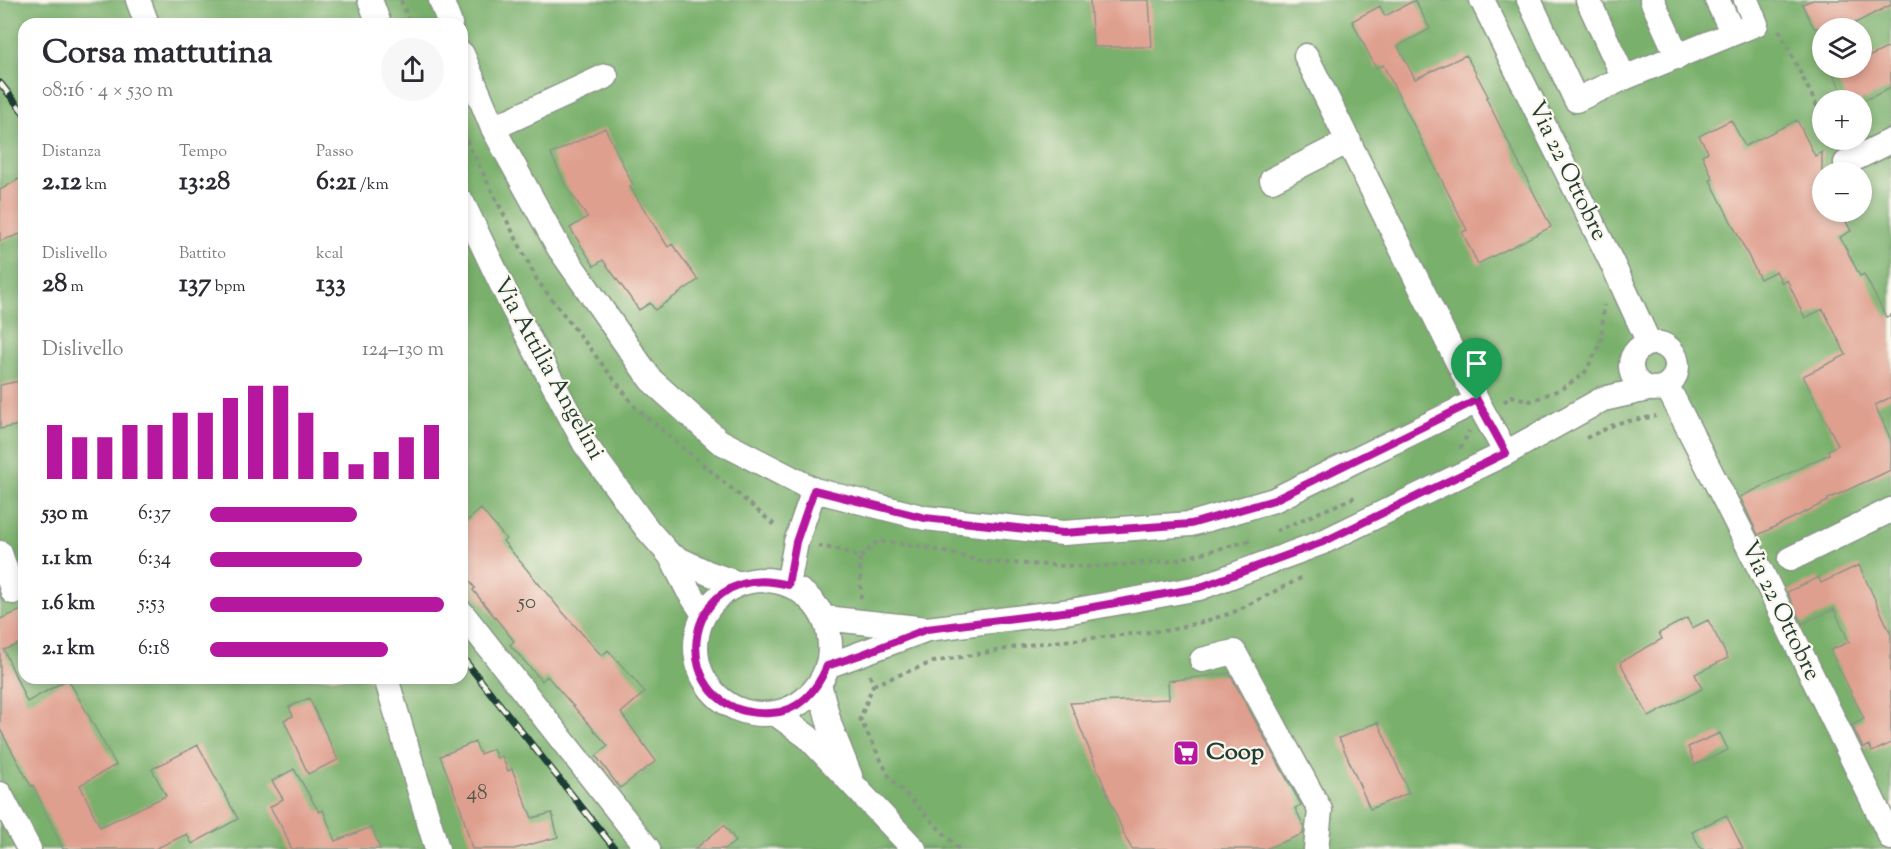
<!DOCTYPE html>
<html lang="it">
<head>
<meta charset="utf-8">
<style>
  :root { --surface:#fff; --page:#f7f7f7; --text:#2b2b33; --muted:#7c7c81; --accent:#b5179e }
  body { margin:0; font-family:"Sorts Mill Goudy",serif; background:var(--page); color:var(--text); height:100vh; display:flex; flex-direction:column; font-size:22px; white-space:nowrap }
  * { box-sizing:border-box; margin:0 }
  p { font-size:20px; color:var(--muted) }
  .icon { flex:none; width:33px; height:33px; fill:none; stroke:currentColor; stroke-width:2; stroke-linecap:round; stroke-linejoin:round }
  .map { position:relative; flex:1; overflow:hidden }
  .panel { position:absolute; left:18px; top:18px; width:450px; height:666px; display:flex; flex-direction:column; background:var(--surface); border-radius:18px; box-shadow:0 3px 9px #0003 }
  .panel>* { flex:none }
  .controls { position:absolute; left:1812px; top:18px; display:grid; gap:12px }
  .controls a { display:grid; place-items:center; width:60px; height:60px; border-radius:50%; background:var(--surface); box-shadow:0 3px 9px #0003; font-size:30px }
  .pin { position:absolute; display:grid; place-items:center; width:51px; height:51px; color:#fff; margin:-62px -26px; border-radius:50% 50% 50% 0; rotate:-45deg; box-shadow:0 0 6px #0007 }
  .pin .icon { rotate:45deg }
  .round { display:grid; place-items:center; flex:none; width:63px; height:63px; border-radius:32px; background:var(--page) }
  .overview { display:flex; align-items:center; justify-content:space-between; height:102px; padding:0 24px }
  h1 { font-size:33px; font-weight:700; line-height:45px }
  .figures { display:grid; grid-template-columns:repeat(3,1fr); gap:9px; height:102px; padding:6px 24px }
  .figures div { display:grid; align-content:center }
  .figures b { font-size:26px; font-weight:700 }
  .figures small { font-size:16px; font-weight:400 }
  .figures p { font-size:16px }
  .chart { height:168px; padding:12px 24px }
  .chart p { display:flex; justify-content:space-between }
  .chart svg { width:100%; height:108px; margin-top:6px; stroke:var(--accent); stroke-width:6 }
  ul { padding:0 24px; list-style:none; font-size:20px }
  li { display:grid; grid-template-columns:96px 72px 1fr; align-items:center; height:45px }
  li i { height:15px; border-radius:8px; background:var(--accent) }
  .map>svg:first-child { display:block }
  .forest { fill:#79b06c; stroke:#4c7650; stroke-width:1.5; fill-rule:evenodd }
  .building { fill:#df9f8e }
  .lines { fill:none; stroke-linecap:round; stroke-linejoin:round }
  .minor-casing { stroke:#899586; stroke-width:27 }
  .path { stroke:#899586; stroke-width:4; stroke-dasharray:4.5 4.5; stroke-linecap:butt }
  .minor { stroke:#fff; stroke-width:24 }
  .rail-casing { stroke:#1f3d34; stroke-width:7 }
  .rail { stroke:#fbf7ec; stroke-width:4.5; stroke-dasharray:14; stroke-linecap:butt }
  .route-casing { stroke:#fff; stroke-width:12 }
  .route { stroke:#b5179e; stroke-width:8 }
  .labels { text-anchor:middle; dominant-baseline:central; stroke-width:4.5; stroke-linejoin:round; paint-order:stroke }
  .number-label { font-size:21px; fill:#4f564a }
  .street-label { font-size:24px; fill:#1f3d34; stroke:#fbf7ec }
  .poi-label { font-size:24px; font-weight:bold; fill:#1f3d34; stroke:#fbf7ec; text-anchor:start }
</style>
</head>
<body>
<div class="map">
<svg width="1891" height="849" viewBox="0 0 1891 849">
  <rect width="100%" height="100%" fill="#fbf7ec"/>
  <filter id="ink" filterUnits="userSpaceOnUse"><feTurbulence type="fractalNoise" baseFrequency=".0167" numOctaves="2"/><feDisplacementMap in="SourceGraphic" scale="12" xChannelSelector="R" yChannelSelector="G"/><feConvolveMatrix kernelMatrix="1 2 1 2 8 2 1 2 1" color-interpolation-filters="sRGB"/></filter>
  <filter id="wash" filterUnits="userSpaceOnUse"><feTurbulence type="fractalNoise" baseFrequency=".008" numOctaves="4" result="noise"/><feDisplacementMap in="SourceGraphic" scale="24" xChannelSelector="R" yChannelSelector="G"/><feGaussianBlur stdDeviation="1.35" result="paint"/><feColorMatrix in="noise" values="0 0 0 0 0 0 0 0 0 0 0 0 0 0 0 0 0 1.4 0 .05"/><feComposite in="paint" operator="in"/></filter>
  <g filter="url(#wash)">
    <rect width="100%" height="100%" fill="#f3edd7"/>
    <path class="forest" d="M0,0h1891v849h-1891zM24,24h438v654h-438zM1822,28h40v40h-40zM1822,100h40v40h-40zM1822,172h40v40h-40z"/>
    <g id="blocks">
      <path class="building" d="M1090,0h59l3,47h-59z
        M1415,0l15,29 -32,17 17,33 51,-24 22,41 -2,2 65,129 -73,37 -16,-32 5,-2 -3,-6 -81,-159 -7,3 -24,-47 28,-15 5,10z
        M1813,0h78v5l-36,18 3,5h-44l-12,-24z
        M1891,46v42l-26,12h-18l-17,-32h32v-8z
        M1731,120l14,26 52,-26 18,36 7,-4v60h19l10,19 -11,6 20,39 4,-2 22,43 5,-2v82l-16,8 16,35v30l-63,29v2l-70,34 -18,-38 89,-43 -1,-4 10,-5 -35,-69 43,-21 -23,-46 -18,9 -18,-38 -5,3 -6,-12 -16,8 -50,-99 3,-1 -11,-24 6,-3 -9,-16z
        M605,128l28,57 -3,2 38,60 4,-3 26,36 -43,30 -5,-7 -11,7 -36,-50 -9,6 -24,-38 17,-11 -22,-33 -14,-30z
        M24,176v57l-24,8v-51z
        M24,380v44l-24,5v-44z
        M481,509l25,30 -3,2 56,67 43,48 6,-6 37,42 -24,21 35,48 -36,27 -24,-32 12,-10 -61,-70 -5,5 -32,-36 4,-4 -41,-51 2,-2 -13,-16v-47z
        M1859,565l32,69v109l-19,9 -3,-7 -6,3 -11,-23 12,-6 -34,-69 19,-8 -15,-33 -32,15 -15,-32 32,-15 2,6z
        M24,609v33l-20,8 23,52 41,-23 48,86 -36,20 20,42 66,-31 -14,-27 46,-24 40,74 -46,25 -5,-10 -32,15h-92l-30,-64 -2,1 -31,-57v-110z
        M1687,618l5,10 16,-8 20,38 -33,16 7,15 -53,28 -29,-55 42,-23 -3,-6z
        M1229,673l72,132 -6,3 9,18 -1,8 -38,15h-133l-6,-10 -56,-136 99,-4 -1,-18z
        M309,698l29,62 -30,14 -24,-54 9,-4 -4,-9z
        M1378,722l31,71 -39,16 -31,-71z
        M1720,733l8,17 -33,15 -7,-18z
        M475,742l5,12 13,-5 4,9 5,-2 6,15 4,-2 20,49 20,-5 6,24 -44,12h-42l-11,-40 -21,-53z
        M294,769l25,43 4,-2 12,31 37,-14 8,22h-89l-6,-16 -15,-26 13,-8 -11,-18z
        M1726,815l17,34h-42l-9,-17z
        M724,825l12,16 -11,8h-30z"/>
    </g>
  </g>
  <g filter="url(#ink)">
    <use href="#blocks" fill-opacity="0" stroke="#899586" stroke-width="1.5"/>
    <g class="lines">
      <g class="minor-casing">
        <path id="minor" d="M138,0l9,24
          M370,0l9,24
          M441,0l9,24
          M1482,0l131,265 36,78
          M1529,0l47,100 48,-22 132,-54 -10,-24
          M1588,0l36,78
          M1652,0l26,57
          M1717,0l16,33
          M462,54l31,74 66,120 92,132 68,61 95,49 111,28 138,15 128,-9 83,-24 203,-99 -171,-345
          M493,128l113,-52
          M1846,163l45,-22
          M1272,180l77,-39
          M462,202l52,108 71,134 62,85 23,26 18,35 16,24
          M1631 366a23 23 0 1 1 46 0a23 23 0 1 1-46 0Z
          M1667,386l94,185 130,267
          M1477,401l29,52
          M0,553l13,39
          M670,555l38,18 31,11
          M1790,559l101,-49
          M696 647a67 67 0 1 1 134 0a67 67 0 1 1-134 0Z
          M788,585l8,-43 18,-52
          M462,613l186,236
          M824,618l103,11 144,-18 128,-23 124,-46 183,-89 97,-54 45,-10
          M1202,660l32,-8 86,158 -4,39
          M827,666l95,-35
          M386,678l51,171
          M819,684l11,42 20,50
          M775,713l33,24 106,112
          M0,794l29,55"/>
      </g>
      <path class="path" d="M401,0l9,24
        M1779,30l43,86
        M462,132l75,148 99,128 141,119
        M1504,402l7,-6 20,5 30,-12 23,-15 17,-31 3,-38
        M1586,438l32,-15 38,-7
        M1459,447l3,-1 7,-15
        M1276,531l79,-34
        M818,546l24,4 18,8 18,-17 52,7 54,14 109,5 79,-6 81,-21
        M860,558l1,42
        M870,675l3,10 -13,34 30,59 69,71
        M873,685l60,-23 101,-18 136,-14 32,-8 30,-9 73,-37"/>
      <use href="#minor" class="minor"/>
      <g class="rail-casing">
        <path id="rail" d="M0,83l24,30
          M462,657l153,192"/>
      </g>
      <use href="#rail" class="rail"/>
    </g>
  </g>
  <g class="lines" filter="url(#ink)">
    <g class="route-casing">
      <path id="route" d="M1477,400l29,53 -183,89 -125,46 -127,23 -144,18 -64,25 -36,12c-10,24 -28,46 -56,47 -109,6 -95,-158 17,-128l8,-43 18,-52 111,28 138,15 128,-9 83,-24z"/>
    </g>
    <use href="#route" class="route"/>
  </g>
  <defs>
    <g id="supermarket-square" transform="scale(1.35)"><rect x="-9" y="-9" width="18" height="18" rx="4" fill="#b5179e" stroke="#fbf7ec"/><path d="M-6-5.5h2.5l.6 2H6L4.5 2H-2.5L-4.4-4H-6ZM-1.5 3.2a1.3 1.3 0 1 0 .1 0ZM3 3.2a1.3 1.3 0 1 0 .1 0Z" fill="#fff"/></g>
  </defs>
  <g fill-rule="evenodd">
    <use href="#supermarket-square" x="1186" y="753"/>
  </g>
  <g class="labels">
    <g class="number-label">
      <text x="527" y="603">50</text>
      <text x="477" y="794">48</text>
    </g>
    <g class="street-label">
      <text transform="translate(1567 171) rotate(64)">Via 22 Ottobre</text>
      <text transform="translate(548 369) rotate(61)">Via Attilia Angelini</text>
      <text transform="translate(1780 611) rotate(64)">Via 22 Ottobre</text>
    </g>
    <g class="poi-label">
      <text x="1206" y="753">Coop</text>
    </g>
  </g>
</svg>
<div class="controls">
<a><svg class="icon" aria-label="layers" viewBox="0 0 24 24"><path d="M12 4l9 5-9 5-9-5zM3 14l9 5 9-5"/></svg></a>
<a>+</a>
<a>−</a>
</div>
<div class="pin" style="left:1477px;top:400px;background:#1e9e55"><svg class="icon" aria-label="arrive" viewBox="0 0 24 24"><path d="M6 21V4h12l-3 4 3 4H6"/></svg></div>
<section class="panel">
<div class="overview"><div><h1>Corsa mattutina</h1><p>08:16 · 4 × 530 m</p></div><a class="round"><svg class="icon" aria-label="share" viewBox="0 0 24 24"><path d="M12 15V3M7 8l5-5 5 5M5 13v7h14v-7"/></svg></a></div>
<div class="figures">
<div><p>Distanza</p><b>2.12<small> km</small></b></div>
<div><p>Tempo</p><b>13:28</b></div>
<div><p>Passo</p><b>6:21<small> /km</small></b></div>
</div>
<div class="figures">
<div><p>Dislivello</p><b>28<small> m</small></b></div>
<div><p>Battito</p><b>137<small> bpm</small></b></div>
<div><p>kcal</p><b>133</b></div>
</div>
<div class="chart"><p><span>Dislivello</span>124–130 m</p>
<svg viewBox="0 0 160 44" preserveAspectRatio="none"><path d="M5 44V22M15 44V27M25 44V27M35 44V22M45 44V22M55 44V17M65 44V17M75 44V11M85 44V6M95 44V6M105 44V17M115 44V33M125 44V38M135 44V33M145 44V27M155 44V22"/></svg>
</div>
<ul>
<li><b>530 m</b>6:37<i style="width:63%"></i></li>
<li><b>1.1 km</b>6:34<i style="width:65%"></i></li>
<li><b>1.6 km</b>5:53<i style="width:100%"></i></li>
<li><b>2.1 km</b>6:18<i style="width:76%"></i></li>
</ul>
</section>
</div>
</body>
</html>
